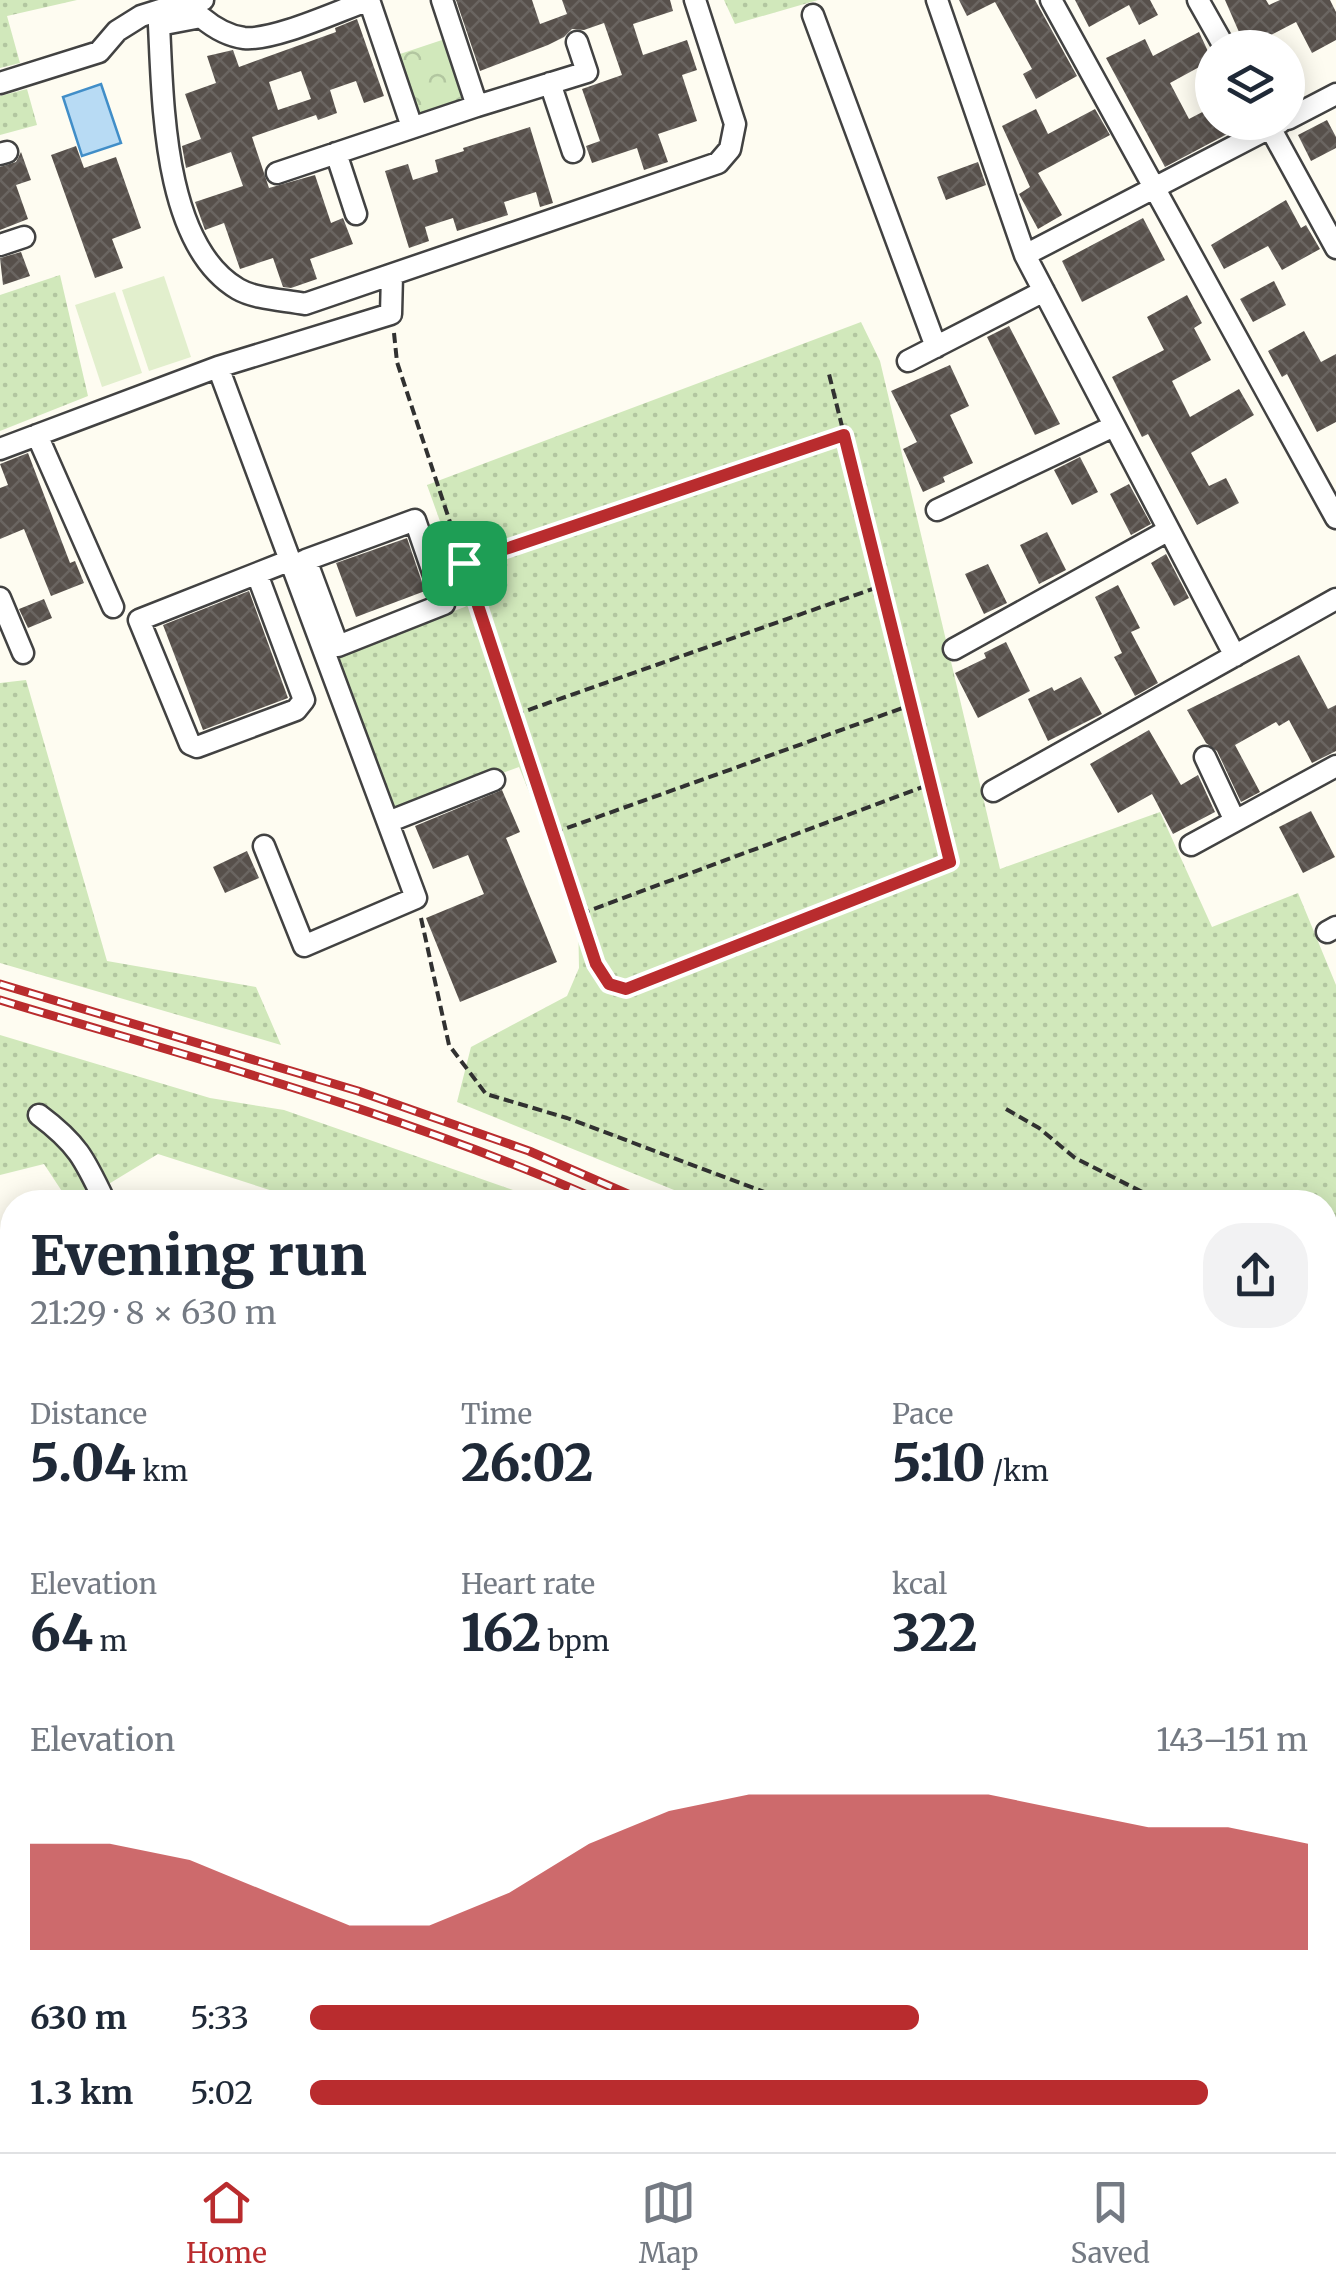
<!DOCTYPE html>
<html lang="en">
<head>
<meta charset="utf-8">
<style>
  :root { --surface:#fff; --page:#f2f2f3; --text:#1f2937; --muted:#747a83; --line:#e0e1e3; --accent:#b92c2e }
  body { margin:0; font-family:Merriweather,serif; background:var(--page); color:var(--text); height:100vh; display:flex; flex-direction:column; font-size:38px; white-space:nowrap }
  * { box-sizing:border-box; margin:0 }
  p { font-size:32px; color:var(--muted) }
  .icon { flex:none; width:55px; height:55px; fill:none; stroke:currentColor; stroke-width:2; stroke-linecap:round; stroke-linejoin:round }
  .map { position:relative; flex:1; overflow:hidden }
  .panel { position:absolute; left:0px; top:1190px; width:1338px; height:962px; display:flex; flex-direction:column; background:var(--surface); border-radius:40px 40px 0 0; box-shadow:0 5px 25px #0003 }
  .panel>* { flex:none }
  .controls { position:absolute; left:1195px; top:30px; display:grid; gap:20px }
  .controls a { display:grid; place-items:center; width:110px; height:110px; border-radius:50%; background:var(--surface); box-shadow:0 5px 25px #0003; font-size:50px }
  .pin { position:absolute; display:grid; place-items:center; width:85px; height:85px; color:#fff; margin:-42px; border-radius:20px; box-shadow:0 5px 15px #0006 }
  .round { display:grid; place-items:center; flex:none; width:105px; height:105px; border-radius:40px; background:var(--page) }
  .headline { display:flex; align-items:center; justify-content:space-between; height:170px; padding:0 30px }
  h1 { font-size:55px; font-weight:800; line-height:75px }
  .stats { display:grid; grid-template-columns:repeat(3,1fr); gap:15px; height:170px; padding:10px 30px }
  .stats div { display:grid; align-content:center }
  .stats b { font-size:50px; font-weight:800 }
  .stats small { font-size:28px; font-weight:400 }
  .stats p { font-size:28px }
  .chart { height:280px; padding:20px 30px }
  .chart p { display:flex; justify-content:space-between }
  .chart svg { width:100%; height:180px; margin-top:10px; fill:var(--accent); opacity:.7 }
  ul { padding:0 30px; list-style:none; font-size:32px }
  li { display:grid; grid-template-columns:160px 120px 1fr; align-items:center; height:75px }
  li i { height:25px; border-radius:12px; background:var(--accent) }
  .tabs { display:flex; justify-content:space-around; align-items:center; height:140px; border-top:2px solid var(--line); background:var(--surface); font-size:28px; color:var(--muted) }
  .tabs a { display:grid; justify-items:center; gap:5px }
  .tabs .on { color:var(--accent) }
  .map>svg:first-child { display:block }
  .grass { fill:url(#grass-dots) }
  .park { fill:url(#park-crowns) }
  .pitch { fill:#e2efcd }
  .water { fill:#b8dbf4; stroke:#418ec8; stroke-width:2.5 }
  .building { fill:url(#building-cross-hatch); fill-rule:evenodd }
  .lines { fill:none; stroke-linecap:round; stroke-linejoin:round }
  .minor-casing { stroke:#424242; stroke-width:25 }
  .path { stroke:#313131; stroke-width:4; stroke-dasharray:10 5; stroke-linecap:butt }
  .minor { stroke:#fff; stroke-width:20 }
  .rail-casing { stroke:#b92c2e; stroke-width:9 }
  .rail { stroke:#fff; stroke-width:5; stroke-dasharray:15; stroke-linecap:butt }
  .route-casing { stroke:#fff; stroke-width:20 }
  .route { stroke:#b92c2e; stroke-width:12 }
</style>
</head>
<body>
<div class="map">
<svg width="1336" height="2152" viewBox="0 0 1336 2152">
  <defs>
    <pattern id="grass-dots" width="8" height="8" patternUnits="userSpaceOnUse" patternTransform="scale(2.5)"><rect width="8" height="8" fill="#d1e8bb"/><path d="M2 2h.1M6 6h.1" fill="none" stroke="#b2c6a0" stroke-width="1.8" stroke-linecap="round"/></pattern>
    <pattern id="park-crowns" width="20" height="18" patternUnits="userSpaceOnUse" patternTransform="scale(2.5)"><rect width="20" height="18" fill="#d1e8bb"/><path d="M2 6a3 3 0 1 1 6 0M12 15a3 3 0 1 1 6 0" fill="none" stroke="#b2c6a0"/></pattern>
    <pattern id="building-cross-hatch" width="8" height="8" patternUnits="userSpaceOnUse" patternTransform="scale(2.5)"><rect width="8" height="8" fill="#57504b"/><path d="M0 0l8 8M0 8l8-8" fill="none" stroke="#6a6561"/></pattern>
  </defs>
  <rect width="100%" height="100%" fill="#fefcf1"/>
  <path class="grass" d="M0,0h77l-70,16 13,47 -20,5z
    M724,0h94l-83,24z
    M27,89l10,36 -37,10v-39z
    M60,275l28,121 -88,35v-136z
    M861,322l19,39 120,508 160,-57 52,115 86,-34 38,92v314l-11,4v-101h-628l-18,-10 -222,-90 14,-55 96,-51 12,-28 -1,-56 -59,-145 -124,46 -59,-158 134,-50 -43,-120z
    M26,680l81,281 149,26 25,58 -281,-82v-280z
    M0,1035l210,63 74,12 263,92h-240l-149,-48 -79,48h-10l-25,-38 -44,11z
    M1325,1442l11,7v151l-11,-8z
    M1325,1669l11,7v154l-11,-7z"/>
  <path class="park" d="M448,38l21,63 -55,18 -20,-63z"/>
  <path class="pitch" d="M164,276l27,81 -42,14 -27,-81z
    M115,292l27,81 -40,14 -27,-82z"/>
  <path class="water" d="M101,84l20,59 -39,13 -19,-59z"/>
  <path class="building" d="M456,0h76l8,24 27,-10 -5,-14h108l3,11 -40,13 10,31 44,-15 10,30 -15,5 15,46 -39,13 10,28 -24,8 -7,-22 -45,15 -6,-17 14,-5 -18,-52 40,-14 -18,-52 -20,7 -12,-1 -8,8 -16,8 -68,26z
    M959,0h76l42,76 -41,23 -13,-25 9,-5 -37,-67 -28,14z
    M1075,0h75l8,15 -19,10 -10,-20 -40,22z
    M1225,0h41l3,5 11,-5h50l6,12v28l-24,13 -16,-31 -50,26z
    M357,19l27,77 -20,7 -8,-22 -26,9 7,23 -19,7 -2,-5 -64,22 17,51 46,-13 16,48 12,-5 10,26 -43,15 7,20 -26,9 -8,-1 -10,-29 -33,11 -16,-46 -19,7 -10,-28 48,-16 -12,-34 -45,16 -4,-22 19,-7 -16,-45 31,-11 -9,-27 26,-6 6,17 97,-35 -1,-4zM301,71l10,28 -33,11 -9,-28z
    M1199,32l13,28 -42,23 19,36 23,-12v15h38l-85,45 -59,-109 39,-19 8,17z
    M1036,109l12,25 47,-25 15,26 -72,38 24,42 -24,14 -19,-35 11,-7 -28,-61z
    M1327,120l9,17v11l-25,13 -13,-26z
    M530,127l23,76 -13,4 -4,-15 -32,10 4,13 -51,16 -4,-13 -28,9 4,14 -20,7 -24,-77 23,-7 5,16 25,-8 -3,-12 29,-9 -1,-3z
    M76,146l8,22 32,-11 25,71 -29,11 11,29 -28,10 -44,-123z
    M21,152l10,28 -15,5 12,34 -28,11v-63l16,-5z
    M978,162l8,23 -40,15 -9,-23z
    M1286,200l15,28 5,-3 14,24 -38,21 -14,-24 -44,23 -13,-24z
    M1143,218l22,42 -83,42 -20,-41z
    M21,252l9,24 -27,9 -3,-27z
    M1274,281l12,24 -33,17 -13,-23z
    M1187,295l15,28 -8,5 17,32 -39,21 18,36 49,-28 15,26 -63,38 18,33 17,-8 13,25 -42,22 -49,-91 -6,3 -30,-60 52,-27 -17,-33z
    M1009,326l51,98 -25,11 -48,-98z
    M1304,331l17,31 15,-8v68l-19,10 -30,-58 -5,3 -14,-26z
    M950,365l19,41 -19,9 23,48 -30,14 2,5 -22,10 -20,-43 14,-7 -26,-51z
    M28,453l42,110 5,-2 9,22 -33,13 -27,-67 -24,10v-51l8,-3 -8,-21z
    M1080,457l18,35 -26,13 -18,-35z
    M1129,484l22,40 -20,11 -21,-41z
    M1047,532l19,38 -27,14 -19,-39z
    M407,538l18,53 -69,26 -20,-54z
    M1166,554l23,44 -15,8 -23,-43z
    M988,564l19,39 -23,11 -19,-40z
    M1118,585l22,43 -9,4 27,51 -23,13 -21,-39 8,-4 -27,-56z
    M249,591l39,107 -85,32 -40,-105z
    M44,599l8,19 -24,10 -9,-19z
    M1006,642l24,49 -52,27 -23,-45 31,-15 -2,-5z
    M1299,655l29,54 8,-4v46l-24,12 -23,-43 -10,6 -3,-4 -41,23 25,47 -19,10 -24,-51 -11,-8 -19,-33z
    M1081,677l21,37 -54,27 -20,-42 24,-12 2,4z
    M1149,730l32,55 17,-10 17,37 -42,22 -21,-40 -34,19 -28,-49z
    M502,790l18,42 -14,6 51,124 -97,40 -34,-84 58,-24 -16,-39 -35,14 -18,-43z
    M1311,811l24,46 -32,16 -24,-46z
    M247,851l12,27 -34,15 -12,-26z"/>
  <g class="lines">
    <g class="minor-casing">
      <path id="minor" d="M203,0l-43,10 -1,15c4,77 4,220 79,264 17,10 47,11 67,15l413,-141 12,-14 5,-25 -40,-124
        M369,0l43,127
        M442,0l35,106 110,-34 -10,-30
        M937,0l88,255 210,401
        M1051,0l285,518
        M1198,0l27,48
        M813,15l123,332
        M159,25l42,-8c12,10 27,19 43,21 30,3 94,-27 125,-38
        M0,83l99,-31 18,-21 24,-15 19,-6
        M550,83l23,69
        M1288,119l48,-25
        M1267,122l69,126
        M336,153l20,61
        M0,154l7,-2
        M277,173l200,-67
        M0,245l24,-8
        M1025,255l256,-133
        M908,361l136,-70
        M218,367l198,531 -112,48 -40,-100
        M37,435l76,172
        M0,449l218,-82 173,-53 1,-39
        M937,510l177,-84
        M293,566l13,-6 109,-40 29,84 -106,42 -32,-86
        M257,574l47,126 -8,10 -99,37 -7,-3 -51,-124 152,-60
        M0,598l23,55
        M954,649l215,-119
        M1205,757l30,64
        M993,791l343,-192
        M388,822l106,-42
        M1191,845l145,-79
        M1327,932l9,-5
        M39,1115c39,29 46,45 66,87
        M1325,1320l11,-5
        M0,1356l12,-7
        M0,1434l12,22
        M3,1651l9,15
        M0,1875l12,6
        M0,2002l12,-2
        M0,2055l12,-1
        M0,2140l12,-1 8,13
        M641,2140l3,12
        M725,2140l5,12
        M774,2140l4,12
        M911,2140l3,12
        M1035,2140l4,12
        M1141,2140l3,12
        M1234,2140l4,12
        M1322,2140l4,12
        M177,2152l63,-12
        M553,2152l41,-12"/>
    </g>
    <path class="path" d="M394,333l3,29 199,601 13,21 17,5 324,-127 -121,-488
      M464,563l379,-127
      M514,715l367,-129
      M553,833l358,-128
      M580,914l351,-130
      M421,918l28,127 37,49 81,24 224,84
      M1006,1109l33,19 36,30 87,44
      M1325,1501l11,6"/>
    <use href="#minor" class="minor"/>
    <g class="rail-casing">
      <path id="rail" d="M0,984l358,107 171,60 117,51
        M0,1000c203,61 409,115 603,202
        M1325,1624l11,7
        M1325,1645l11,7"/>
    </g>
    <use href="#rail" class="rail"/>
  </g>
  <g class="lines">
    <g class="route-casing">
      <path id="route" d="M844,435l106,427 -324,127 -17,-5 -13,-20 -132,-401z"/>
    </g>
    <use href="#route" class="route"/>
  </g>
</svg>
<div class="controls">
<a><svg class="icon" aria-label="layers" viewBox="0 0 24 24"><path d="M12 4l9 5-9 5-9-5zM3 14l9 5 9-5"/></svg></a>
</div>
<div class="pin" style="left:464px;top:563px;background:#1e9e55"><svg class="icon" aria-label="arrive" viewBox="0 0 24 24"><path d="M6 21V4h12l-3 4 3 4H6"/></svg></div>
<section class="panel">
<div class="headline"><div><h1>Evening run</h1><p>21:29 · 8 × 630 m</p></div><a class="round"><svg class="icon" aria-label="share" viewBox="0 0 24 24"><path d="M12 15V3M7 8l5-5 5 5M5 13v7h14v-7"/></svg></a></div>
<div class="stats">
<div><p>Distance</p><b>5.04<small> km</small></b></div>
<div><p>Time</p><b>26:02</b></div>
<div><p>Pace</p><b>5:10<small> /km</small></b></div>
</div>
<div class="stats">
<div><p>Elevation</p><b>64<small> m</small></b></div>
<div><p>Heart rate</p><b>162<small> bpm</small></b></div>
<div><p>kcal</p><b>322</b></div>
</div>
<div class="chart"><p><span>Elevation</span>143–151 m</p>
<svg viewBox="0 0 160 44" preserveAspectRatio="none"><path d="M0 44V18L10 18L20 22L30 30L40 38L50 38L60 30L70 18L80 10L90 6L100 6L110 6L120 6L130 10L140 14L150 14L160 18V44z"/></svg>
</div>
<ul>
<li><b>630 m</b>5:33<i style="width:61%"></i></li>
<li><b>1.3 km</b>5:02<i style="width:90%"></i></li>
</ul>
</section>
</div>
<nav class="tabs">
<a class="on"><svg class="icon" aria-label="home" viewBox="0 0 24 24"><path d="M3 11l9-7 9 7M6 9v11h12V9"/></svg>Home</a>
<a><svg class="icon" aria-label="map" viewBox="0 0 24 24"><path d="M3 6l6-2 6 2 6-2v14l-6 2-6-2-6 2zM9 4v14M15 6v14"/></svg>Map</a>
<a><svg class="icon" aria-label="saved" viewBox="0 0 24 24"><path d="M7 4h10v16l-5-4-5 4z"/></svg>Saved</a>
</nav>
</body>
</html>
